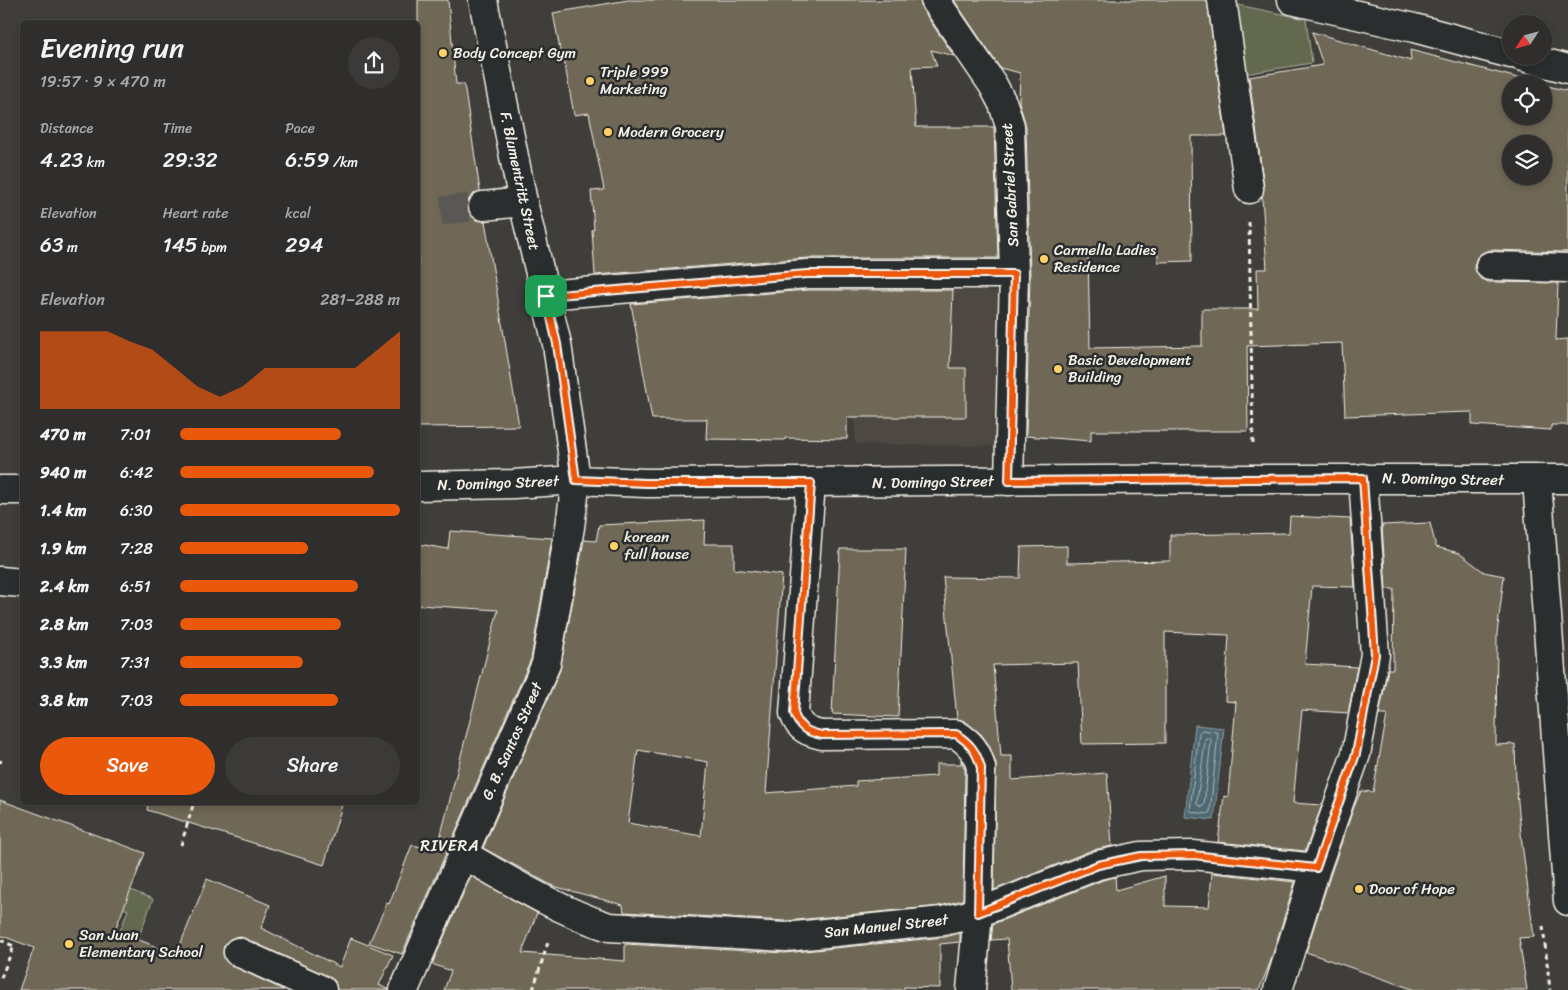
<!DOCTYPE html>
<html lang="en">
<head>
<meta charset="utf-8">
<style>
  :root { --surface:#2f2e2c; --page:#3b3a38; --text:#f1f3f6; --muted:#a7a8a9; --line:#4a4a48; --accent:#ea580c }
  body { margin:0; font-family:Sriracha,sans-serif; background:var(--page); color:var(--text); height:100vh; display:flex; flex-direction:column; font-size:19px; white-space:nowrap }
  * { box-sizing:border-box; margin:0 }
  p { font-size:16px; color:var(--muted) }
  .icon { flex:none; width:28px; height:28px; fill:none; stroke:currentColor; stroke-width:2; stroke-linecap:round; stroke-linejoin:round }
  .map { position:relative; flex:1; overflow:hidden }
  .side { position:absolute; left:20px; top:20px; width:400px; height:785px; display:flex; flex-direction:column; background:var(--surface); border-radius:8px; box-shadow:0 2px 8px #0003,0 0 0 1px var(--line) }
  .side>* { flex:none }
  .needle { width:32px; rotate:234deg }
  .tools { position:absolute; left:1502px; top:15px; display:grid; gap:10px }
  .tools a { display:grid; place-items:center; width:50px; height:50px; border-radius:50%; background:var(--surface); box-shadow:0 2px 8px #0003,0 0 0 1px var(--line); font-size:25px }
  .pin { position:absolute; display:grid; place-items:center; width:42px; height:42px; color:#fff; margin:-21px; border-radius:10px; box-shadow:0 2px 8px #0006 }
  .round { display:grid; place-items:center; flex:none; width:52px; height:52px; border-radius:26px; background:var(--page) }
  .overview { display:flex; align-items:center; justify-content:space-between; height:85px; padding:0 20px }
  h1 { font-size:28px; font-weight:600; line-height:38px }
  .metrics { display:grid; grid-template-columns:repeat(3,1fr); gap:8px; height:85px; padding:5px 20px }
  .metrics div { display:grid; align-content:center }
  .metrics b { font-size:21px; font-weight:600 }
  .metrics small { font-size:14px; font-weight:400 }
  .metrics p { font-size:14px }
  .chart { height:140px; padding:10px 20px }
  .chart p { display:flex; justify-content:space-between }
  .chart svg { width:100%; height:90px; margin-top:5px; fill:var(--accent); opacity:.7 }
  .cta { display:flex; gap:10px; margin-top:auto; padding:10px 20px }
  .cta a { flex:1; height:58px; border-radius:30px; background:var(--accent); color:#fff; font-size:20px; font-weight:600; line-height:58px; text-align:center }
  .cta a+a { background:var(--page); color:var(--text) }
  ul { padding:0 20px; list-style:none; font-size:16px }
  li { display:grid; grid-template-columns:80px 60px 1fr; align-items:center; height:38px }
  li i { height:12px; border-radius:6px; background:var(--accent) }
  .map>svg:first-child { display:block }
  .built { fill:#4d4a43 }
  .green { fill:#63694f; stroke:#acad9c }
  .water { fill:#4d6872; stroke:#909fa1 }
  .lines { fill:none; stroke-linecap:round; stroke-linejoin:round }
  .shore { stroke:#b1bab9; stroke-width:1 }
  .building { fill:#6f6757; stroke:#f4f1e8; fill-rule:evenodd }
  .minor-tunnel { stroke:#5a5954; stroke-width:28; stroke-dasharray:28 14; stroke-linecap:butt }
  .minor-casing { stroke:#f4f1e8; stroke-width:31 }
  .major-casing { stroke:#f4f1e8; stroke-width:31 }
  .path { stroke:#f4f1e8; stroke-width:3; stroke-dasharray:5 4; stroke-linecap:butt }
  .minor { stroke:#2a2d2e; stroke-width:28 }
  .major { stroke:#2a2d2e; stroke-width:28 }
  .route-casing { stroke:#fff; stroke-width:10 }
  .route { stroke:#ea580c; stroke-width:6 }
  .poi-dot { fill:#ffd166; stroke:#2a2d2e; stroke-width:2 }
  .labels { text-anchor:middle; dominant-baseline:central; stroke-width:5; stroke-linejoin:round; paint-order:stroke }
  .poi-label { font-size:15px; fill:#f4f1e8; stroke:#2a2d2e; text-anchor:start }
  .street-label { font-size:15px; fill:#f4f1e8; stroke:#2a2d2e }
  .neighbourhood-label { font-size:16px; letter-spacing:1px; fill:#f4f1e8; stroke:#2a2d2e }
</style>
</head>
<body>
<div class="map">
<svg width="1568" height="990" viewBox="0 0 1568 990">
  <rect width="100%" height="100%" fill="#3f3e3a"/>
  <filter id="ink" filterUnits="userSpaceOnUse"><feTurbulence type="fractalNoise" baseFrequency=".02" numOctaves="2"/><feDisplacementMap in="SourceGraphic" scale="10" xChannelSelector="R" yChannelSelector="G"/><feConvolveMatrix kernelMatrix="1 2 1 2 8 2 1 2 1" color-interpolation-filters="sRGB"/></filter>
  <g filter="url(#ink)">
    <path class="built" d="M855,289l143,2v155l-143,-2z"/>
    <path class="green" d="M1233,4l73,15 6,44 -68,11z
      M0,837l153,62 -34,91h-22l31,-80 -128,-49z"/>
    <path class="water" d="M1195,725l29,3 -10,92 -29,-3z"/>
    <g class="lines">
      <path class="shore" d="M1202,730l14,2 2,2 -8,78 -3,2 -15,-2 -2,-2 9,-77z
        M1206,738h4l1,2 -7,65 -2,2 -5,-3z"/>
    </g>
    <path class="building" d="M418,0h30l8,84h8l16,107 -6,3 -5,5 -1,9 3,7 5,5 9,1 34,205 -101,1z
      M628,0h292l2,9 32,47 -23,-6 6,16 -25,1 4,60h78l4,131h-191l-212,17 -3,-45 2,-1 -3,-38 13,-1 -15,-77 -15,2 -10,-55h-2l-9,-47z
      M954,0h253l19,136h-35l1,125 -34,1v-8h-70l2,94 112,-2v-37h56l-1,-40h10l-5,-72 2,-10 -15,-110 74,-12 -11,-33 99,29 -1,-11 131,34h-30v32h33v-31l24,6v161l-78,-2 -8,3 -5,4 -3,9 3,8 4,5 8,3 69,1 -2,57 12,-1v86h-17v5l-79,-5v-13l-127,4 -3,-73 -95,3 1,85h-157v10l-65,-5 4,-162 -4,-148 -7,-24 1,-29 -20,-5zM1511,144h33v32h-33z
      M808,290h145l-3,78h16v49h-119v22l-62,-1v2l-79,-1 1,-20h-55l-21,-115z
      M1290,516l60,3 5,68 -43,-1 -7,78 52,3 -9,46 -46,-3 -9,93 29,2 -17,46 -87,-9 6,-46 4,1 8,-95 -11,-1 4,-66 -64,-3v111l-83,1 -4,-81 -85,2 8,91h11v24l95,-7 5,73 -20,4 -98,40 2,-126 -7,-19 -8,-11 -16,-13 -8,-2 -14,-142 77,1 1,-31 46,-1v17l103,-2v-26l119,-2z
      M705,520l-1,24h30v25l48,6 -16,218 90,-7v-5l80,-5v-12h25v-5l4,11 -2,130 -23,6 -154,15 -162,-9 -1,-7 -70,-19 -70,-38 77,-178 24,-130 12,1 3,-16zM638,750l70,12 -7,74 -73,-13z
      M1430,523l6,24 23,6 25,19 20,4 -7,58 -1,111 19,-1 1,38 6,61 12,94 -15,1 8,52h-112l-109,-38 25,-79 23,-66 7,-16 12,1 14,-77h-8l9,-46h5l1,-80h-8l-4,-64z
      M450,531l102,7 -21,121 -129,295 -33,-11 18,-40 2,1 23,-59 25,5 61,-240 -80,-5v-61l30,5z
      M840,549h66l-8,168 -66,-3z
      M0,800l145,53 -30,77 61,25 31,-76 63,26 -9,23 79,39 11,-29 42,17 -14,30 10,5h-52l-2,-9 -7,-5 -84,-38 -7,-2 -8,4 -5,6 -1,8 3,7 6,5 52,24h-265l15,-42 -34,-13z
      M148,802h195l-19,63 -177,-55z
      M1212,873l83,9 -25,81 -11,27h-248l-4,-51 -16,1 2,-16 110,-44 12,-3 1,13 49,-14v30l44,1z
      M471,876l66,37 -15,40 103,8v-17l160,9 160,-16 15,-4v9l-20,2v44l-36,-1v3h-460l7,-19 -19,-7z"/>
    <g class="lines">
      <path class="minor-tunnel" d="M441,211l42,-5"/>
      <g class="minor-casing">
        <path id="minor" d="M935,0l58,85 10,19 7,22 4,148 -5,207
          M1222,0l27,189
          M1292,0l122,28 97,26
          M1520,56l48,13
          M483,206l40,-4
          M1490,266l78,2
          M545,295l262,-21h207
          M811,483l-17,230c5,15 13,19 28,22l134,-1c14,9 21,17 25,34l-3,145 -7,77
          M0,581l22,2
          M463,854c47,27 94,56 146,73l177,10 157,-16 35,-8 120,-48 43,-9 52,-1 123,13
          M238,952l84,38
          M404,990l142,-326 24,-137 6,-47
          M1278,990l38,-122 40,-114 19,-99 -12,-177"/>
      </g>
      <g class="major-casing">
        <path id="major" d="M483,0l40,202 34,142 19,136
          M1537,480l31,421
          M418,486l95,-2 63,-4 70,3 608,-4h314
          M0,490h22"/>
      </g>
      <path class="path" d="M1249,222l4,223
        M0,763l1,-3
        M181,845l13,-43
        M1543,926l7,64
        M0,940l14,6 -14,34
        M533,990l16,-51"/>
      <use href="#minor" class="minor"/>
      <use href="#major" class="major"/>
    </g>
  </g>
  <g class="lines" filter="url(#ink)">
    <g class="route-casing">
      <path id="route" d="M807,274h207l-5,207 354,-3 12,177 -19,99 -40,114 -123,-13 -52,1 -43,9 -120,48 3,-145c-4,-16 -11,-25 -25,-34l-134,1c-15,-3 -23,-7 -28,-22l17,-230h-165l-70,-3 -19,-136 -11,-48z"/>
    </g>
    <use href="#route" class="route"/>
  </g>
  <g class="poi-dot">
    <circle cx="443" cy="53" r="5"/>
    <circle cx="590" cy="81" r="5"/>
    <circle cx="608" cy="132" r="5"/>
    <circle cx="1044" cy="259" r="5"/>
    <circle cx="1058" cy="369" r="5"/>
    <circle cx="614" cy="546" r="5"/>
    <circle cx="1359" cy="889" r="5"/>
    <circle cx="69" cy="944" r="5"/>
  </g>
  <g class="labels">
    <g class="poi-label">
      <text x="453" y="53">Body Concept Gym</text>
      <text x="600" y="72">Triple 999<tspan x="600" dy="17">Marketing</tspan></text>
      <text x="618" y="132">Modern Grocery</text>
      <text x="1054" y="250">Carmella Ladies<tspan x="1054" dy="17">Residence</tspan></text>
      <text x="1068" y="360">Basic Development<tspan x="1068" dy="17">Building</tspan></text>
      <text x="624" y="537">korean<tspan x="624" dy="17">full house</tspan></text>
      <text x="1369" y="889">Door of Hope</text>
      <text x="79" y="935">San Juan<tspan x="79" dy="17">Elementary School</tspan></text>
    </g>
    <g class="street-label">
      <text transform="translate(520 181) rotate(78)">F. Blumentritt Street</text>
      <text transform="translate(1010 185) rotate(-93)">San Gabriel Street</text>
      <text transform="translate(1443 479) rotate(1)">N. Domingo Street</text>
      <text transform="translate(933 482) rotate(-1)">N. Domingo Street</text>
      <text transform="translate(498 483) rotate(-2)">N. Domingo Street</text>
      <text transform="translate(512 741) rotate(-66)">G. B. Santos Street</text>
      <text transform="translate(886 926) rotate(-6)">San Manuel Street</text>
    </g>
    <g class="neighbourhood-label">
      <text x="450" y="845">RIVERA</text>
    </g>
  </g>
</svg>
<div class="tools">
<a><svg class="needle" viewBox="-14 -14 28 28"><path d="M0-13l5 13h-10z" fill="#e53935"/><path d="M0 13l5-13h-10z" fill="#a7a8a9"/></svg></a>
<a><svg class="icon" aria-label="locate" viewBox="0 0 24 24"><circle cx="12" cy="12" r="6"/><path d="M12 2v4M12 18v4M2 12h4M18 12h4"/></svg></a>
<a><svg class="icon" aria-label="layers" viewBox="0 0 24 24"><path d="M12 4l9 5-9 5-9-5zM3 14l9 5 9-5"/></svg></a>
</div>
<div class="pin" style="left:546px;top:296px;background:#1e9e55"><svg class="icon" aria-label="arrive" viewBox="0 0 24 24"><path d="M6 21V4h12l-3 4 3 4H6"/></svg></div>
<section class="side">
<div class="overview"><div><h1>Evening run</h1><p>19:57 · 9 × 470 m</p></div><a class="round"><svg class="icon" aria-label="share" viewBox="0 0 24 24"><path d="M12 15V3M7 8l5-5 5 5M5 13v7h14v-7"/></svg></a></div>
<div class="metrics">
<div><p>Distance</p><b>4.23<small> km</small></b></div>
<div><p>Time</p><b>29:32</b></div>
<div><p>Pace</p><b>6:59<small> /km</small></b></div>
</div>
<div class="metrics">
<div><p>Elevation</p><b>63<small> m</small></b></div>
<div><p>Heart rate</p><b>145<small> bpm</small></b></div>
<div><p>kcal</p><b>294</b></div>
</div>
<div class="chart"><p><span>Elevation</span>281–288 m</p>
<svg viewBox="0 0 160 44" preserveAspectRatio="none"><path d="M0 44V6L10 6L20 6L30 6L40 11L50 15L60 24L70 33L80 38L90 33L100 24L110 24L120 24L130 24L140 24L150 15L160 6V44z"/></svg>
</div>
<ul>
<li><b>470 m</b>7:01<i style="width:73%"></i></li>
<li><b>940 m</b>6:42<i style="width:88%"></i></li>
<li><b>1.4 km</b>6:30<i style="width:100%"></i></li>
<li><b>1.9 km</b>7:28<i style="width:58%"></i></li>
<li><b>2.4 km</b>6:51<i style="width:81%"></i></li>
<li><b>2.8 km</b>7:03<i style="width:73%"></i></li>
<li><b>3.3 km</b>7:31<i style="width:56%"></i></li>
<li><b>3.8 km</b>7:03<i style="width:72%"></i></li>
</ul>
<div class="cta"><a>Save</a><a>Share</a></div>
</section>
</div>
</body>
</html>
